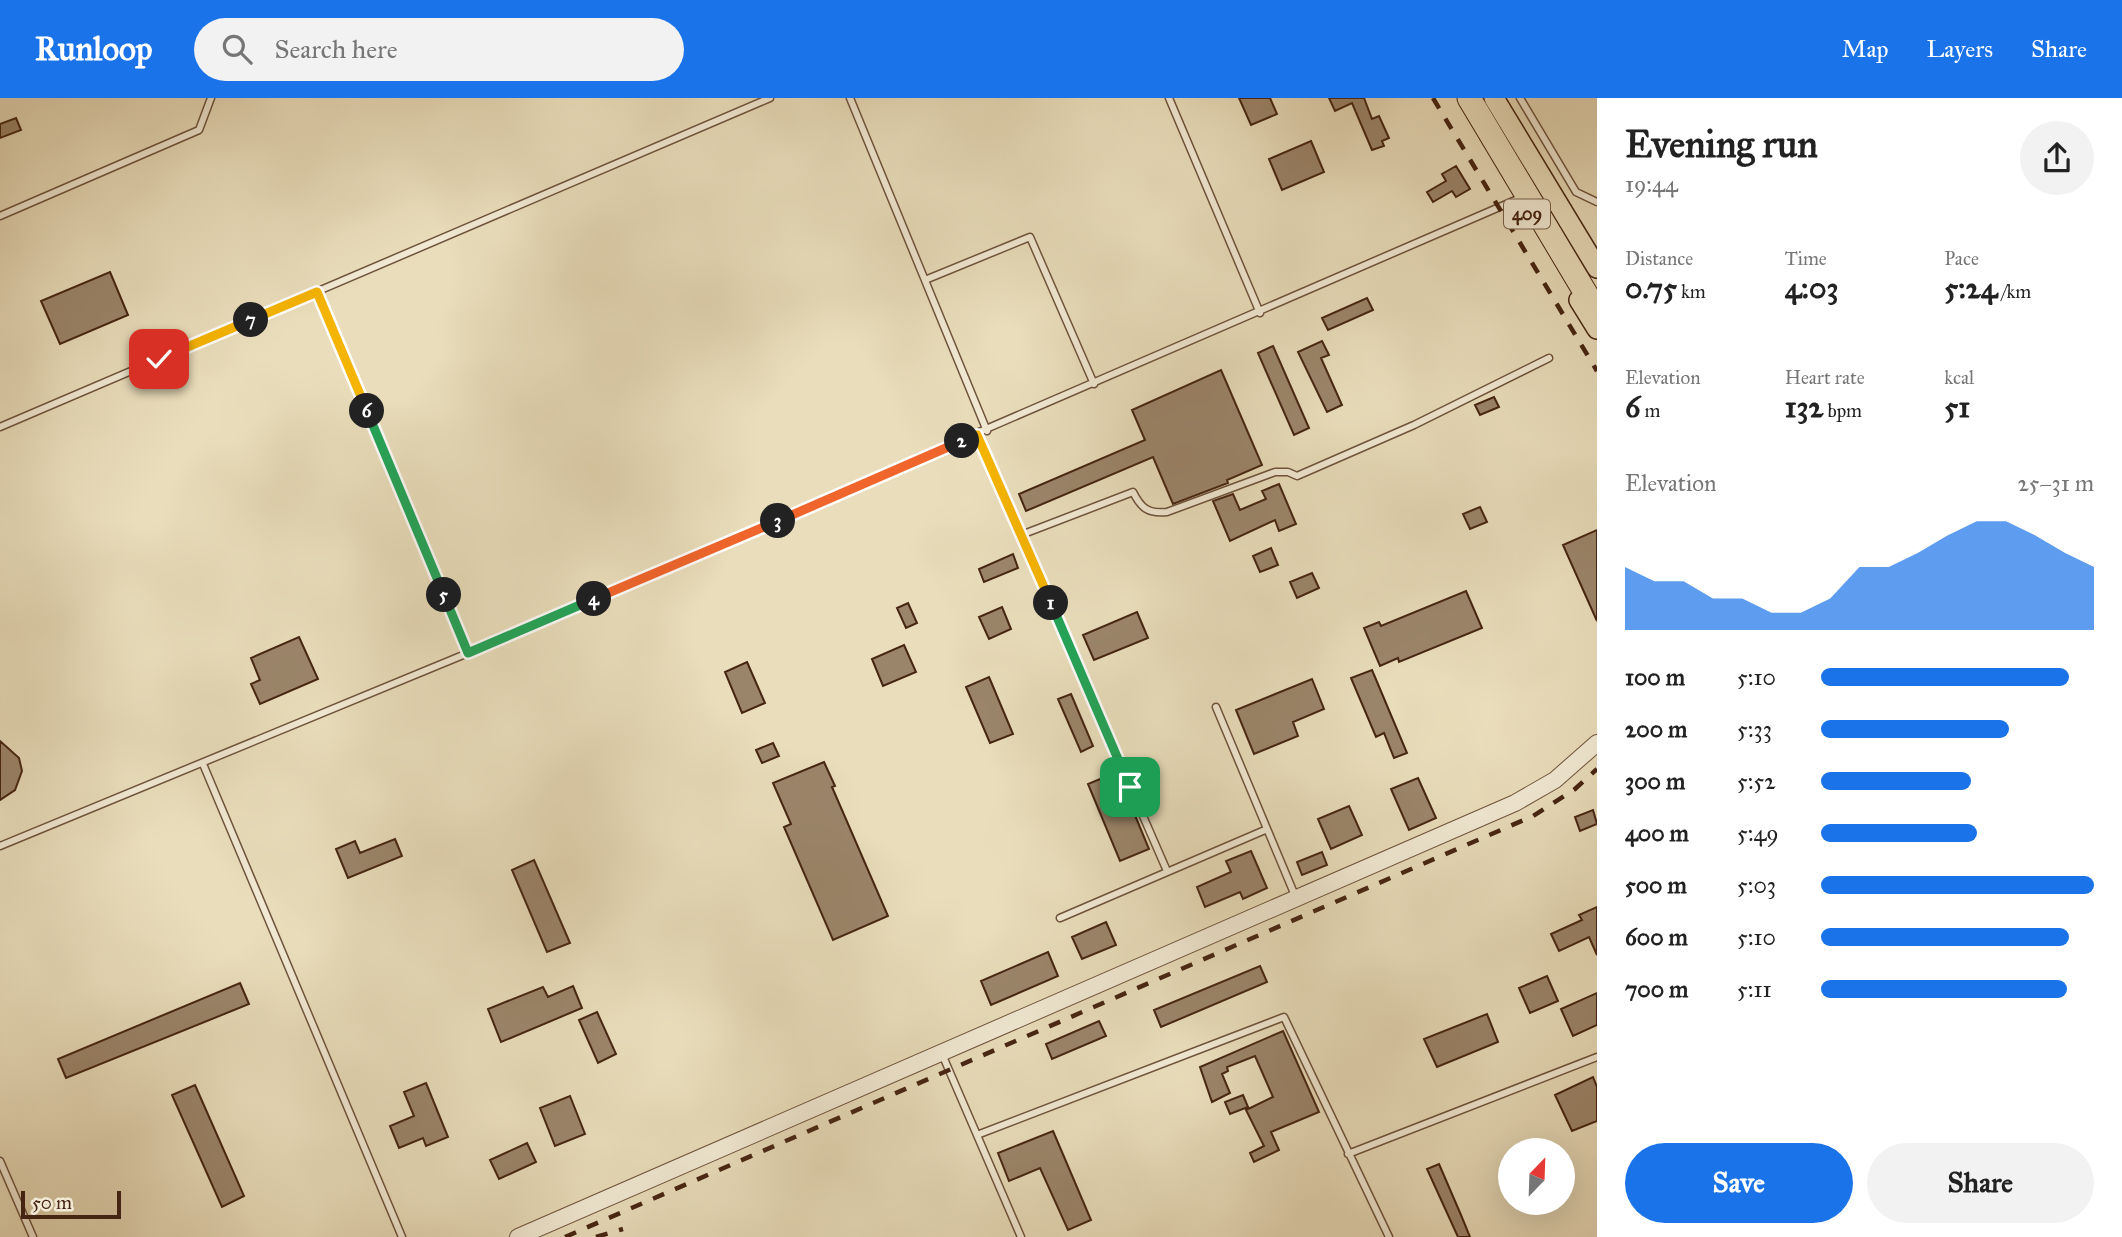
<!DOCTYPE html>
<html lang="en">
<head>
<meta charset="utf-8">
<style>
  :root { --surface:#fff; --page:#f2f2f2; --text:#222; --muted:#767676; --accent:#1a73e8 }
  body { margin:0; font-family:"IM FELL Great Primer",serif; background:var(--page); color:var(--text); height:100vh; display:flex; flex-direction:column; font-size:26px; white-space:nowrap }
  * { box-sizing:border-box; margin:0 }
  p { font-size:23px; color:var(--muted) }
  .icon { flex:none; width:38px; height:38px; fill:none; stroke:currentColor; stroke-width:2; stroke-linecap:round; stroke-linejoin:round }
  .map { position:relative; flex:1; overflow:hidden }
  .sheet { display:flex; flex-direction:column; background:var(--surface); width:525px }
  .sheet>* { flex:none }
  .needle { width:46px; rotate:23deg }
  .tools { position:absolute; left:1498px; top:1040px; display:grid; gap:14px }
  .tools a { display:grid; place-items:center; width:77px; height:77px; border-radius:50%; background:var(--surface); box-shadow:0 7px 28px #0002; font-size:35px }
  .scale { position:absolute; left:21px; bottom:18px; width:100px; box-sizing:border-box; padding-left:7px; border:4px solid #462512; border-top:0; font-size:19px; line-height:24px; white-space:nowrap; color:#462512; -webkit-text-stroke:5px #f1e9d3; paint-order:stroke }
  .pin { position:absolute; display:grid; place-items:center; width:60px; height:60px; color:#fff; margin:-30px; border-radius:14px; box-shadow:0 4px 10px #0006 }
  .km { position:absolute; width:35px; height:35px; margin:-18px; border-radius:50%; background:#222; color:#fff; font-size:19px; line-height:35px; text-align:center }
  .round { display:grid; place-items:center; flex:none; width:74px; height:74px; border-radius:37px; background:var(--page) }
  .head { display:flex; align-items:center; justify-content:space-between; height:119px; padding:0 28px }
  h1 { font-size:38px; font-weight:700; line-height:52px }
  .metrics { display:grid; grid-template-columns:repeat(3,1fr); gap:10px; height:119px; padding:7px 28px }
  .metrics div { display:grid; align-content:center }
  .metrics b { font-size:30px; font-weight:700 }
  .metrics small { font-size:19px; font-weight:400 }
  .metrics p { font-size:19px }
  .chart { height:196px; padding:14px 28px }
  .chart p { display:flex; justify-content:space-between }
  .chart svg { width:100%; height:126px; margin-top:7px; fill:var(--accent); opacity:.7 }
  .cta { display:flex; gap:14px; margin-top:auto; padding:14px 28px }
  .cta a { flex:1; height:80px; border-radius:42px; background:var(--accent); color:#fff; font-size:28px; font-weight:700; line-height:80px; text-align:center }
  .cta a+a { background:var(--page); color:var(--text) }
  ul { padding:0 28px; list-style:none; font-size:23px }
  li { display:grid; grid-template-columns:112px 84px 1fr; align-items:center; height:52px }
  li i { height:18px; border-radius:9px; background:var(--accent) }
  header { display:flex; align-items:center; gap:42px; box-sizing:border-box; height:98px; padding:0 35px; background:var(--accent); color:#fff }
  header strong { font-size:33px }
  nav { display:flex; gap:38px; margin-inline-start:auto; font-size:24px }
  .search { width:490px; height:63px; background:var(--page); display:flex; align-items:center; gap:18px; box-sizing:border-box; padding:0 24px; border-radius:38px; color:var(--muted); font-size:26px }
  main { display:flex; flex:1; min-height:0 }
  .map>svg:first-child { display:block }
  .building { fill:#9b856a; stroke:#462512; stroke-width:2 }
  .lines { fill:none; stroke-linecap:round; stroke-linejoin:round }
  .service-casing { stroke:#6f533c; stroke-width:9 }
  .tertiary-casing { stroke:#6f533c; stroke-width:18 }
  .trunk-casing { stroke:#462512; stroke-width:22 }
  .motorway-casing { stroke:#462512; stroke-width:25 }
  .service { stroke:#f1e9d3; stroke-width:6 }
  .tertiary { stroke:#f1e9d3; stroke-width:16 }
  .trunk { stroke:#e9ddbb; stroke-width:19 }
  .motorway { stroke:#e9ddbb; stroke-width:23 }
  .rail { stroke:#462512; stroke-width:4.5; stroke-dasharray:12 12; stroke-linecap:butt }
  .split-1-casing { stroke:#fff; stroke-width:14 }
  .split-2-casing { stroke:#fff; stroke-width:14 }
  .split-3-casing { stroke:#fff; stroke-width:14 }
  .split-4-casing { stroke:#fff; stroke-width:14 }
  .split-5-casing { stroke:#fff; stroke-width:14 }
  .split-6-casing { stroke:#fff; stroke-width:14 }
  .split-7-casing { stroke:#fff; stroke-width:14 }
  .split-8-casing { stroke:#fff; stroke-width:14 }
  .split-1 { stroke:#22a559; stroke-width:9 }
  .split-2 { stroke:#f5b400; stroke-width:9 }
  .split-3 { stroke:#f0652b; stroke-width:9 }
  .split-4 { stroke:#f0652b; stroke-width:9 }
  .split-5 { stroke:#22a559; stroke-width:9 }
  .split-6 { stroke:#22a559; stroke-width:9 }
  .split-7 { stroke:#f5b400; stroke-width:9 }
  .split-8 { stroke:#f5b400; stroke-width:9 }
  .labels { text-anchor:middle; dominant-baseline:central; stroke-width:5; stroke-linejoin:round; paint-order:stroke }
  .shield { fill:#f1e9d3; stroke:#79604c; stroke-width:2 }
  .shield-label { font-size:18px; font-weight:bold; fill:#462512 }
</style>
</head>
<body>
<header>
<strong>Runloop</strong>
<div class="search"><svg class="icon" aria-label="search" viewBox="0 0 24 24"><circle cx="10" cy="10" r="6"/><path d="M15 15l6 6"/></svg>Search here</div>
<nav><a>Map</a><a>Layers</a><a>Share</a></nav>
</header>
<main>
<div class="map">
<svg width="1597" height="1139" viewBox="0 0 1597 1139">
  <rect width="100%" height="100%" fill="#e9ddbb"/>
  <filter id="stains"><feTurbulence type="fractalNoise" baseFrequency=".00286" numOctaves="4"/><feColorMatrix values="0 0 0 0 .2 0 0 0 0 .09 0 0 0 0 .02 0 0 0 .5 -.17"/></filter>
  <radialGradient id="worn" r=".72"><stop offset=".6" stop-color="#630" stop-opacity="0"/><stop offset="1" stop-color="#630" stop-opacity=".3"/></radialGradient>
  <path class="building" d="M1239,0h31l7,16 -26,11z
    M1329,0h35l8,21 7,-3 10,22 -7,3 2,5 -12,4 -20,-47 -17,8z
    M16,20l5,12 -21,8v-14z
    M1311,43l13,31 -42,18 -13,-31z
    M1456,68l14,23 -14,8 -4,-6 -19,11 -6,-10 19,-11 -4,-7z
    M110,174l18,43 -68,29 -19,-43z
    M1367,200l6,12 -45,20 -6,-12z
    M1322,243l7,14 -8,3 21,47 -15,7 -29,-60z
    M1273,248l36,82 -15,7 -36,-82z
    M1221,272l41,95 -35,15 1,3 -55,21 -20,-47 -127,54 -7,-17 126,-54 -13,-30z
    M1494,299l5,10 -19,8 -5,-10z
    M1279,386l17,40 -17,7 -4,-11 -45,21 -17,-40 20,-7 7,16 26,-11 -4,-8z
    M1480,409l7,15 -17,7 -7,-15z
    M1597,432v91l-34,-76z
    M1271,450l7,17 -18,7 -7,-16z
    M1013,456l5,14 -34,14 -5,-13z
    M1312,475l7,15 -22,10 -7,-16z
    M1466,493l16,37 -83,34 -1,-4 -18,8 -16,-38 15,-6 2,4z
    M908,505l9,20 -11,5 -9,-20z
    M1002,509l9,22 -22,10 -10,-22z
    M1137,514l11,26 -54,22 -11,-25z
    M299,539l19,42 -58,25 -9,-20 9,-4 -9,-22z
    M904,547l12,27 -33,14 -11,-27z
    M747,564l18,41 -23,10 -17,-41z
    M1372,572l35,83 -13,5 -10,-25 -8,4 -25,-59z
    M989,579l24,57 -23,9 -24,-56z
    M1312,581l12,30 -31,13 5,14 -44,18 -18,-44z
    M1071,596l22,52 -12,6 -23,-53z
    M0,643l19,17 3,13 -7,19 -15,10z
    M773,645l6,13 -17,7 -6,-13z
    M824,664l11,24 -3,1 56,129 -55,24 -49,-113 7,-3 -18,-41z
    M1117,674l32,77 -29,12 -32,-77z
    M1418,680l18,40 -27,12 -18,-41z
    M1349,708l13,29 -31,14 -13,-30z
    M1593,712l4,14 -17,7 -5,-14z
    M395,741l7,17 -54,22 -12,-29 19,-8 5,12z
    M1251,753l16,37 -24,11 -3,-7 -35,15 -8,-20 34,-15 -5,-11z
    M1322,754l5,13 -25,10 -5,-13z
    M534,762l36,83 -23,9 -35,-82z
    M1597,809v48l-8,-18 -30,14 -8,-17 31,-14 -3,-5z
    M1106,824l10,23 -34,14 -10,-22z
    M1048,854l10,24 -67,29 -10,-24z
    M1260,868l7,16 -106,45 -7,-17z
    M1547,878l11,25 -28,12 -11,-25z
    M240,885l9,21 -183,74 -8,-19z
    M573,888l9,22 -81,34 -13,-33 55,-22 5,10z
    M1597,895v32l-24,11 -12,-27z
    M597,914l19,42 -18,9 -19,-43z
    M1487,916l11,28 -61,25 -13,-28z
    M1099,923l7,15 -54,23 -6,-15z
    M1283,933l36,81 -48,20 8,18 -25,12 -4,-9 14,-7 -18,-36 27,-13 -18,-41 -28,11 1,4 -6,3 8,19 -18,9 -12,-35z
    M1593,979l4,10v34l-25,10 -17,-36z
    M426,985l22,54 -22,9 -3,-8 -24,10 -9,-22 24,-10 -10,-24z
    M195,987l49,111 -22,11 -50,-112z
    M1243,997l5,12 -18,7 -5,-12z
    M570,998l15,38 -30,12 -15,-38z
    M1053,1033l38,89 -23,10 -28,-62 -31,13 -11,-28z
    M527,1045l9,19 -37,17 -9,-19z
    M1439,1066l22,51 9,22h-12l-31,-68z"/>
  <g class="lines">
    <g class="service-casing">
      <path id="service" d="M850,0l137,333
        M1169,0l91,215
        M1520,0l56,94 21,10
        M0,118l199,-86 12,-32
        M925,182l105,-43 64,147
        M318,194l150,361
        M0,329l770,-329
        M977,337l190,436
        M1021,437l112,-43c8,16 15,22 34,20l108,-40h13l9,4 117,-51 135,-67
        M1216,609l80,191
        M203,666l199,473
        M0,748l468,-193 1050,-454
        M1060,820l205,-88
        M942,956l79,183
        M977,1037l307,-118 105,220
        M1348,1056l249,-97
        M0,1063l33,76"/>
    </g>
    <g class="tertiary-casing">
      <path id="tertiary" d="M518,1139l997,-434 40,-23 42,-37"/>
    </g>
    <g class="trunk-casing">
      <path id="trunk" d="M1494,0l103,170
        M1579,202l18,29"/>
    </g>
    <g class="motorway-casing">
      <path id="motorway" d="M1469,0l128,214"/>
    </g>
    <use href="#service" class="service"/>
    <use href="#tertiary" class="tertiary"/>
    <use href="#trunk" class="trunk"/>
    <use href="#motorway" class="motorway"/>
    <path class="rail" d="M1433,0l164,273
      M565,1139l968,-421 42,-27 22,-20
      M596,1139l27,-8"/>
  </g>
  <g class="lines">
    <g class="split-1-casing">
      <path id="split-1" d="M1051,505l79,184"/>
    </g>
    <g class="split-2-casing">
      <path id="split-2" d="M962,343l15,-6 74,168"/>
    </g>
    <g class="split-3-casing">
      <path id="split-3" d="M778,423l184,-80"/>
    </g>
    <g class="split-4-casing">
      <path id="split-4" d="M594,501l184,-78"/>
    </g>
    <g class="split-5-casing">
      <path id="split-5" d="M444,497l24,58 126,-54"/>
    </g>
    <g class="split-6-casing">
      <path id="split-6" d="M367,313l77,184"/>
    </g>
    <g class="split-7-casing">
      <path id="split-7" d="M251,222l66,-28 50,119"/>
    </g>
    <g class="split-8-casing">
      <path id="split-8" d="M159,261l92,-39"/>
    </g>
    <use href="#split-1" class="split-1"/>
    <use href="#split-2" class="split-2"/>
    <use href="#split-3" class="split-3"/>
    <use href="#split-4" class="split-4"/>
    <use href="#split-5" class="split-5"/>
    <use href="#split-6" class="split-6"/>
    <use href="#split-7" class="split-7"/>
    <use href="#split-8" class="split-8"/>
  </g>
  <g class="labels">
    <rect class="shield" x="1504" y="101.5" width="46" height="29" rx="5"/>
    <g class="shield-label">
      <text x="1527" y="116">409</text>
    </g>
  </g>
  <rect width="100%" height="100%" filter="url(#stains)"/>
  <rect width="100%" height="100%" fill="url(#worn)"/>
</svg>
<div class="tools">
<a><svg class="needle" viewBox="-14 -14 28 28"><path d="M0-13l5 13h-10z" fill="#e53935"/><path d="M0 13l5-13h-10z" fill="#767676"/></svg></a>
</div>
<div class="scale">50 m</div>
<div class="pin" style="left:1130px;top:689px;background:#1e9e55"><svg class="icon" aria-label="arrive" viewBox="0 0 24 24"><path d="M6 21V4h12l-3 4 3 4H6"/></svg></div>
<div class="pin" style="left:159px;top:261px;background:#d93025"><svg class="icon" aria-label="check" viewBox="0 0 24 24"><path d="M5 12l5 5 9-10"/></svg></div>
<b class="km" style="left:1051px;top:505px">1</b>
<b class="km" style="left:962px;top:343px">2</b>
<b class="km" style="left:778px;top:423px">3</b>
<b class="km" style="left:594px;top:501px">4</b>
<b class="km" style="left:444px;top:497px">5</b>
<b class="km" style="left:367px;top:313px">6</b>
<b class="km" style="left:251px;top:222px">7</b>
</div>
<section class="sheet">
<div class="head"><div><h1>Evening run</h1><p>19:44</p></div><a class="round"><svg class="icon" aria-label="share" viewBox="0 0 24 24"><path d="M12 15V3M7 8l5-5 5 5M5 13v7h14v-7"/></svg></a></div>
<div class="metrics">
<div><p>Distance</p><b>0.75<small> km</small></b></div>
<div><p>Time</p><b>4:03</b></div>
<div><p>Pace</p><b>5:24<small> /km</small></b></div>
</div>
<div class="metrics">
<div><p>Elevation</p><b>6<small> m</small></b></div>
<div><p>Heart rate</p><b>132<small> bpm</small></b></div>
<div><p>kcal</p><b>51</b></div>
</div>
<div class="chart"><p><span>Elevation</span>25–31 m</p>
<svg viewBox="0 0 160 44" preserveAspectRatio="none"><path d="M0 44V22L10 27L20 27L30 33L40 33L50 38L60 38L70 33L80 22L90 22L100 17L110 11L120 6L130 6L140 11L150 17L160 22V44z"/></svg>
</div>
<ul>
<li><b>100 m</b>5:10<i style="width:91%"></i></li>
<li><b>200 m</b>5:33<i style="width:69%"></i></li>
<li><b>300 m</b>5:52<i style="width:55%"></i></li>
<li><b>400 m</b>5:49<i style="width:57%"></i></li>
<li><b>500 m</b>5:03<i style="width:100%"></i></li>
<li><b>600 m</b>5:10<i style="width:91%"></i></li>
<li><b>700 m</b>5:11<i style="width:90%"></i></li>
</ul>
<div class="cta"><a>Save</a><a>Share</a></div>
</section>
</main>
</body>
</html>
